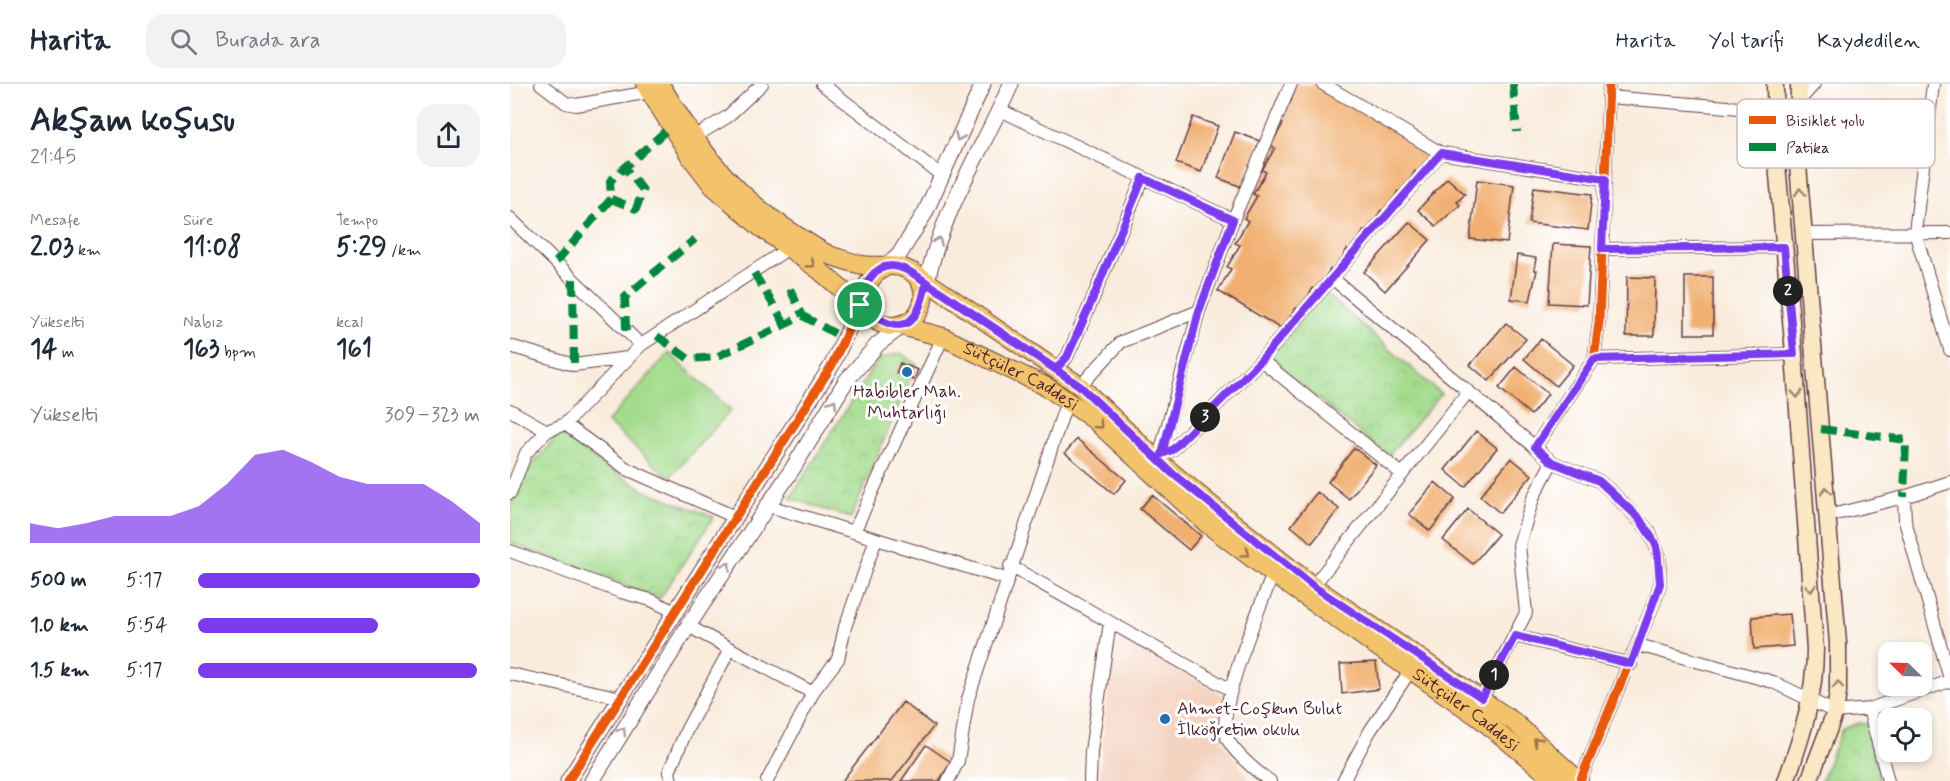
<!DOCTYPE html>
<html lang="tr">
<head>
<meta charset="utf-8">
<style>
  :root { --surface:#fff; --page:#f2f2f3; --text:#1f2937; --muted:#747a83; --line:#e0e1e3; --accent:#7c3aed }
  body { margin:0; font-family:Mynerve,sans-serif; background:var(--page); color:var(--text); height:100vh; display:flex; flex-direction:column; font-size:22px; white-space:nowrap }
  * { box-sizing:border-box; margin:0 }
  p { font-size:20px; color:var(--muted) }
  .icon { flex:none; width:33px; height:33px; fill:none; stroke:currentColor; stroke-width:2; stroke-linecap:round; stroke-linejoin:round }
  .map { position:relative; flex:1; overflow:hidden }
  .panel { display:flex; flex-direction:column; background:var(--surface); width:510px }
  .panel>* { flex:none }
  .needle { width:39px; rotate:293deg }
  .controls { position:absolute; left:1368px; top:558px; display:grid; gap:12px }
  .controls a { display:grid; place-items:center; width:54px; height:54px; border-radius:12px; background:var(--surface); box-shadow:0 3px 9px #0003; font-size:30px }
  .pin { position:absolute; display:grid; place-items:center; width:51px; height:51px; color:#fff; margin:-26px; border:3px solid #fff; border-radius:50%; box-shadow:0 2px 6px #0007 }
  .km { position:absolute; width:30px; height:30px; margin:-15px; border-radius:50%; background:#222; color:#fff; font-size:16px; line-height:30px; text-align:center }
  .round { display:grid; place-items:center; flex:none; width:63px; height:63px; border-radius:18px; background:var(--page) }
  .overview { display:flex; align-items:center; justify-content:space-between; height:102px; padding:0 30px }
  h1 { font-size:33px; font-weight:800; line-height:45px }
  .figures { display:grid; grid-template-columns:repeat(3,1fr); gap:9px; height:102px; padding:6px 30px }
  .figures div { display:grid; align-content:center }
  .figures b { font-size:26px; font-weight:800 }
  .figures small { font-size:16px; font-weight:400 }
  .figures p { font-size:16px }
  .chart { height:168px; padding:12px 30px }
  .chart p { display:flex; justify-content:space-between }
  .chart svg { width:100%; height:108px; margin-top:6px; fill:var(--accent); opacity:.7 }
  ul { padding:0 30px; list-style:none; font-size:20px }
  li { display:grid; grid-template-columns:96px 72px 1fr; align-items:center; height:45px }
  li i { height:15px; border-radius:8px; background:var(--accent) }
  header { display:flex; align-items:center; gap:36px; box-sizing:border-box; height:84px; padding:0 30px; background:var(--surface); border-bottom:2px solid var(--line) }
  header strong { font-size:28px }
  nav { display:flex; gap:33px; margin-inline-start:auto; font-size:21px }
  .search { width:420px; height:54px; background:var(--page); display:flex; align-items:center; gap:15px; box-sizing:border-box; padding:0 21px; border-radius:18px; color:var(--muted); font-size:22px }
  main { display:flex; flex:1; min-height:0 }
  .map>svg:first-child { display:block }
  .built { fill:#f4d3c0 }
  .park { fill:url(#park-crowns); stroke:#777e5c; stroke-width:1.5 }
  .pitch { fill:#a4dc8e; stroke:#777e5c; stroke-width:1.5 }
  .building { fill:#f1b072 }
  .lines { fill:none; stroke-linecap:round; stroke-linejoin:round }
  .minor-casing { stroke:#643e46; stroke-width:14 }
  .tertiary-casing { stroke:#643e46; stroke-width:17 }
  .secondary-casing { stroke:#643e46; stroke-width:19 }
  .primary-casing { stroke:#643e46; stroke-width:20 }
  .minor { stroke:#fff; stroke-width:12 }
  .tertiary { stroke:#fff; stroke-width:15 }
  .secondary { stroke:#fae7c3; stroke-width:16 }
  .primary { stroke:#f2c36a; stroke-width:18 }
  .quiet { stroke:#00873e; stroke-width:8; stroke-dasharray:15 8; stroke-linecap:butt }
  .cycleway-casing { stroke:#fff; stroke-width:13 }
  .cycleway { stroke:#e8590c; stroke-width:9 }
  .oneway { stroke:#ae9aa0 }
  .oneway2 { stroke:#a28377 }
  .oneway3 { stroke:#9e714a }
  .route-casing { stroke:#fff; stroke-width:12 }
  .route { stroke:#7c3aed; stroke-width:8 }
  .poi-dot { fill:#1f6fb2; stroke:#fff; stroke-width:2 }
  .labels { text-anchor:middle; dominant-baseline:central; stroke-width:6; stroke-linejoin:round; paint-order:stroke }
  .street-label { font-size:18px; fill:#4a1f2b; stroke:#fff }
  .poi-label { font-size:18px; fill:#4a1f2b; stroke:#fff }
  .key { fill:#fff; stroke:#c9bcbf; stroke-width:1.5 }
  .key-label { font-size:16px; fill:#4a1f2b }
</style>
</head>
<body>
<header>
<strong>Harita</strong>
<div class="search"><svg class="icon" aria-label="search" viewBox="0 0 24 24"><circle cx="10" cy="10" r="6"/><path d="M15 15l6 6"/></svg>Burada ara</div>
<nav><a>Harita</a><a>Yol tarifi</a><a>Kaydedilen</a></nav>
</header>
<main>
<section class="panel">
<div class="overview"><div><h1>Akşam koşusu</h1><p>21:45</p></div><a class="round"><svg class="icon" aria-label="share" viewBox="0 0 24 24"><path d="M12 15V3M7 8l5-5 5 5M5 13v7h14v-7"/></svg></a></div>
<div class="figures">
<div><p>Mesafe</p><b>2.03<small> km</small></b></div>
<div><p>Süre</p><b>11:08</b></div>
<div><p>Tempo</p><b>5:29<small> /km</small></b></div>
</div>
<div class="figures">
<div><p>Yükselti</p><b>14<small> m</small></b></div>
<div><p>Nabız</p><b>163<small> bpm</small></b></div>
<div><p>kcal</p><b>161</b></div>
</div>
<div class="chart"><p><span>Yükselti</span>309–323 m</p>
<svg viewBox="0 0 160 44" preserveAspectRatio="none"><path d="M0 44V36L10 38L20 36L30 33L40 33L50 33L60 29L70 20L80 8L90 6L100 11L110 17L120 20L130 20L140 20L150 27L160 36V44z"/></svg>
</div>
<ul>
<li><b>500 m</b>5:17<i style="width:100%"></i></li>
<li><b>1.0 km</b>5:54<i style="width:64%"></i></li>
<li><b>1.5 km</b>5:17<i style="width:99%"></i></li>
</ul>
</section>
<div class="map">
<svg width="1440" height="697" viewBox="0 0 1440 697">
  <defs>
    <pattern id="park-crowns" width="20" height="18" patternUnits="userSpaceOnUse" patternTransform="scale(1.5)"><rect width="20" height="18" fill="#a4dc8e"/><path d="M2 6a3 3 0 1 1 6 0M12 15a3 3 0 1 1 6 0" fill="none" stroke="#8fbc7b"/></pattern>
  </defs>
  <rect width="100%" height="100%" fill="#fff"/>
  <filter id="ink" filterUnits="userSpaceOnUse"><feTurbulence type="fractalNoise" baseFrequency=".0167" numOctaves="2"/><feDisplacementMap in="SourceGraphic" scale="12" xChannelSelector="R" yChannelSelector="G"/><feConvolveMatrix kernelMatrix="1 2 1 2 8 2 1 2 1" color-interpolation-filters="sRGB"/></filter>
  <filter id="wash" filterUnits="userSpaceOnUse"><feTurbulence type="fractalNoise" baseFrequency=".008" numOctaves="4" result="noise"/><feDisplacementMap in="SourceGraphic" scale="24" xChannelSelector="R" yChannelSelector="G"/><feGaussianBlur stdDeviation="1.35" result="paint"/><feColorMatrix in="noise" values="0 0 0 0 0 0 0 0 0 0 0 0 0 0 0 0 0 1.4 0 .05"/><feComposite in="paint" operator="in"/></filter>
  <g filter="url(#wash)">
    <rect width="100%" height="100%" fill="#f9ecdd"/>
    <path class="built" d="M608,549l108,64 -4,43 29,41h-152l13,-129z"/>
    <path class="park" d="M814,208l117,102 -53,62 -120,-98z
      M391,269l15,11 -65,154 -61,-20 88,-139z
      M50,349l34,26 50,31 70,27 -54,81 -150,-55c0,-11 0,-22 0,-33 3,-25 33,-59 50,-77z
      M1348,639l8,1 14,57h-59l21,-52z"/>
    <path class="pitch" d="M159,269l62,57 -62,68 -62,-56z"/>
    <g id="blocks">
      <path class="building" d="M786,0h21l115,68 -13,22 -4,-3 -13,22 -4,-2 -13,22 -4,-3 -13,22 -4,-2 -13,22 -4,-3 -13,22 -4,-2 -13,22 -4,-3 -13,22 -4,-2 -13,22 -65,-39 13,-22 -4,-2 13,-22 -5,-2 13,-22 -4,-3 13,-22 -4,-2 13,-22 -4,-2 13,-22 -4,-3 12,-21 -4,-3 13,-22 -4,-2z
        M683,33l25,9 -17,46 -25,-9z
        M725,48l25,9 -18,46 -24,-9z
        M937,94l18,16 -8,8 3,3 -24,21 -18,-16z
        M967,96l37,5 -7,58 -37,-4z
        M1024,103l58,7 -4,36 -59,-7z
        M899,138l21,18 -45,51 -21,-19z
        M1043,160l38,2 -4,59 -38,-2z
        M1007,171l19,3 -2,12h3l-7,31 -19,-2z
        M1117,193l28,1 -1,58h-28z
        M1175,193h28v57h-28z
        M996,239l20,16 -37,42 -19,-16z
        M1031,255l32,26 -17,21 -32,-27z
        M390,279l18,7 -4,10 -18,-7z
        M1006,283l32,27 -17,21 -32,-27z
        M966,347l21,17 -32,39 -20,-17z
        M567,355l49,41 -12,14 -49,-41z
        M844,364l22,17 -27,34 -21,-17z
        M1001,374l21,17 -32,38 -20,-17z
        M925,398l20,17 -25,32 -21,-17z
        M807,408l22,17 -27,34 -21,-17z
        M642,411l49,41 -12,14 -49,-41z
        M958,425l30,25 -25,30 -30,-24z
        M1280,530l3,32 -39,3 -2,-32z
        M866,578l3,27 -37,5 -2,-30z
        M393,618l31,24 -42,55h-50z
        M416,661l25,17 -12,19h-38z"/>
    </g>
  </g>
  <g filter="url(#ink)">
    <use href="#blocks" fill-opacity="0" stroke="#643e46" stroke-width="1.5"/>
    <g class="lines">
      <g class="minor-casing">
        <path id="minor" d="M31,0l25,19 10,2 74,-13
          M312,0l119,91
          M813,0l118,69 164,26
          M1423,0l-18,148 35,118
          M1099,13l166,14
          M1288,18l16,-18
          M490,26l233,110
          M184,53l33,-20 35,-33
          M0,134l131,127
          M1293,150l147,-1
          M1092,165l182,-2
          M822,194l203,169
          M0,262l64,19 53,-7
          M1084,275l200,-5
          M751,276l141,114
          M547,285l10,-12 21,-47 55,-132
          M570,302l41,-44 78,-31
          M0,326l37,21
          M55,340l62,45 108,48
          M652,370l10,-4 89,-90 180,-207
          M649,373l40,-146 34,-91 58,-136
          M0,409l16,-40 21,-22 18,-7 76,-79 148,-97
          M1394,413l1,24 45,158
          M256,421l240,74
          M1318,432l76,-19 46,-15
          M344,448l89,-195
          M0,467l111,41 30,8 24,12
          M500,482l221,124
          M803,502l155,-194
          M178,542l125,67
          M1005,552l116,28
          M1128,561l135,37 62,30 34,-3 81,-28
          M0,590l112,24
          M972,614l44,-85 -7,-68 14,-47 19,-36
          M1359,625l19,72
          M161,697l-2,-9 18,-43 43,-80
          M257,697l48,-92 23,-30 7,-32 31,-88
          M438,697l10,-20 10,-62 99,-298
          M580,697l1,-30 19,-129
          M760,697c-12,-8 -37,-29 -43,-43 -12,-27 34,-134 46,-164
          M833,697l27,-50 40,-60
          M1070,697l76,-183 4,-14v-27l-11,-26 -37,-39 -13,-11 -47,-19 -17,-15 59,-88 5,-37 10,-238"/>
      </g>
      <g class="tertiary-casing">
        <path id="tertiary" d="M376,183l13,-12 26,-42 58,-129
          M415,208c13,-76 56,-138 86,-208
          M58,697l264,-416 32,-69
          M82,697l96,-155 105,-158 53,-87 32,-37 28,-21"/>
      </g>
      <g class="secondary-casing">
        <path id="secondary" d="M1265,0l1,69 18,201 21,295c0,47 -13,88 -29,132
          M1289,0l-1,81 40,478v49l-3,20 -26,69"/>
      </g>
      <g class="primary-casing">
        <g id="primary">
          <path d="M135,0l45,72 23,30 47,41 59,43 51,44"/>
          <path d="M150,0c40,67 70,109 136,151 12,7 23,16 36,21 10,3 20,7 31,9 17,3 38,-4 52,10 16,16 8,45 -15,50 -37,8 -49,-42 -14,-58"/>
          <path d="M403,188l167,114 77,74 59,49 97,77 200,135 66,60"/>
          <path id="s1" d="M388,241l45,12 104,50 46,32 113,104 67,51 208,145 75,62"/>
        </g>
      </g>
      <use href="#minor" class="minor"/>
      <use href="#tertiary" class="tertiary"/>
      <use href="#secondary" class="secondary"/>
      <use href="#primary" class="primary"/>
      <path class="quiet" d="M1003,0l4,48
        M101,115l25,10 7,-19 -18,-22
        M46,178l55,-63 -1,-18 61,-55
        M244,189l31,51
        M63,195l1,86
        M280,205l13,27
        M116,247l-1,-34 70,-58
        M147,252l32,23 27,-2 87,-41 42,23
        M1311,345l85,11 -2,57"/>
      <g class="cycleway-casing">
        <path id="cycleway" d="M652,370l10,-4 89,-90 180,-207
          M58,697l264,-416 32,-69
          M1070,697l76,-183 4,-14v-27l-11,-26 -37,-39 -13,-11 -47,-19 -17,-15 59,-88 5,-37 10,-238"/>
      </g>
      <use href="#cycleway" class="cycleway"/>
    </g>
    <defs><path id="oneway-chevron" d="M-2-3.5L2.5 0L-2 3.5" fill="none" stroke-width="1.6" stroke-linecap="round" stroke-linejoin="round" transform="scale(1.5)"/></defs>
    <g class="oneway">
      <use href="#oneway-chevron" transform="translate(449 53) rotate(114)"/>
      <use href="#oneway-chevron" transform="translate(428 157) rotate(-70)"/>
      <use href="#oneway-chevron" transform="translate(323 319) rotate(-58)"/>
      <use href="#oneway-chevron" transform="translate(217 482) rotate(-57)"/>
      <use href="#oneway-chevron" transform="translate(112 647) rotate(-58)"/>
    </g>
    <g class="oneway2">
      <use href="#oneway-chevron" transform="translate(1290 108) rotate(-95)"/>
      <use href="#oneway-chevron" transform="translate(1287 310) rotate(86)"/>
      <use href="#oneway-chevron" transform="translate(1316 407) rotate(-95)"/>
      <use href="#oneway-chevron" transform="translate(1301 504) rotate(86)"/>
      <use href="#oneway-chevron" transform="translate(1328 601) rotate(-89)"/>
    </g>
    <g class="oneway3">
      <use href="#oneway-chevron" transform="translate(301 180) rotate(36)"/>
      <use href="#oneway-chevron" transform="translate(589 341) rotate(41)"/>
      <use href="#oneway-chevron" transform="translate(736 469) rotate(37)"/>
      <use href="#oneway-chevron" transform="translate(1027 657) rotate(-139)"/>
    </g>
  </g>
  <g class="lines" filter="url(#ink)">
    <g class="route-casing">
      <path id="route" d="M350,221c4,-9 4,-20 10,-27 17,-23 39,-8 56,4l154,104 93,88 140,112 169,112 33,-62 116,28 29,-80 -3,-38 -18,-28 -40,-37 -47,-19 -17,-15 59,-88 200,-5 -10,-107 -182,2 3,-70 -164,-26 -180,207 -89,90 -10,4 37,-143 34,-91 -90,-42 -55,132 -21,47 -11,12 -130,-87c-8,50 -29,55 -66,23"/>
    </g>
    <use href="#route" class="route"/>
  </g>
  <g class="poi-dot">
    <circle cx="397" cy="288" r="6"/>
    <circle cx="655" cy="635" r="6"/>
  </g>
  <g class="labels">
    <g class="street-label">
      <text stroke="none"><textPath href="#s1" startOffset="134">Sütçüler Caddesi</textPath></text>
      <text stroke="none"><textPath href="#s1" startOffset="692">Sütçüler Caddesi</textPath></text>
    </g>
    <g class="poi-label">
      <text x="397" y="308">Habibler Mah.<tspan x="397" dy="21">Muhtarlığı</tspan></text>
      <text x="667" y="625" text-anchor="start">Ahmet-Coşkun Bulut<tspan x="667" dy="21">İlköğretim okulu</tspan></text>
    </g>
  </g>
  <rect x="1227" y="15" width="198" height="69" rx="9" class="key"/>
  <rect x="1239" y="32" width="27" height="8" fill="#e8590c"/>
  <rect x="1239" y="59" width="27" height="8" fill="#00873e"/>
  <g class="key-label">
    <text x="1276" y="42">Bisiklet yolu</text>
    <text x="1276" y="69">Patika</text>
  </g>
</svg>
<div class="controls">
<a><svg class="needle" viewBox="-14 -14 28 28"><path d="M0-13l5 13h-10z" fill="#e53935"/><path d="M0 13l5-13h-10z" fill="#747a83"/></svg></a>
<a><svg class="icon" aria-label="locate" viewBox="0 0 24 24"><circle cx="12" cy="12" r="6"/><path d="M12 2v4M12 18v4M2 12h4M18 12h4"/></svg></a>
</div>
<div class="pin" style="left:350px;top:221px;background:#1e9e55"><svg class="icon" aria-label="arrive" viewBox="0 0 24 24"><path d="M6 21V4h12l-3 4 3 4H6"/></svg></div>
<b class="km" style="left:984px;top:591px">1</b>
<b class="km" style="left:1278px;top:207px">2</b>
<b class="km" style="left:695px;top:333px">3</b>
</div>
</main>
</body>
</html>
